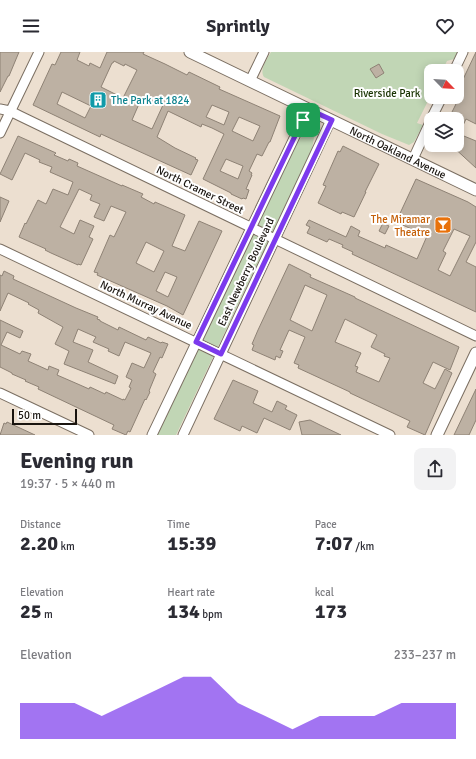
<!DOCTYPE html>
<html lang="en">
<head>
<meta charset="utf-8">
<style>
  :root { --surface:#fff; --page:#f2f2f3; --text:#2b2b33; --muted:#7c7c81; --accent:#7c3aed }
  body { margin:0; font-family:Signika,sans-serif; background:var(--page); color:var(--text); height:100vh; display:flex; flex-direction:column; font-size:15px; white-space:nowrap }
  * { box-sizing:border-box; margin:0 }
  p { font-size:13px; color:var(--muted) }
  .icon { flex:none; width:22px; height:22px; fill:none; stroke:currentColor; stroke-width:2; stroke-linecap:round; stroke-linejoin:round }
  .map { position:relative; height:383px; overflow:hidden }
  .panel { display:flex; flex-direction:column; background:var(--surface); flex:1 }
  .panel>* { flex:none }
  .needle { width:26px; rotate:115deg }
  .controls { position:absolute; left:424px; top:12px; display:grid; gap:8px }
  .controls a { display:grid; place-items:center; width:40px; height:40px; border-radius:8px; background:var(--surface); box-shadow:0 2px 10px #0003; font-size:20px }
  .scale { position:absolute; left:12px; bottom:10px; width:65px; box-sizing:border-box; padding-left:4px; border:2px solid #19140f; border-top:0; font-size:11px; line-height:14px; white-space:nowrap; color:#19140f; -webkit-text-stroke:3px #fff; paint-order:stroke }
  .pin { position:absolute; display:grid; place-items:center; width:34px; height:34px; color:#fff; margin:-17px; border-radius:8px; box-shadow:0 2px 6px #0006 }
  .round { display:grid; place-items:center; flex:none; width:42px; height:42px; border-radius:8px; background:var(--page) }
  .head { display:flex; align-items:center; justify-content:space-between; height:68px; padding:0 20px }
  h1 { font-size:22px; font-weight:700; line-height:30px }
  .figures { display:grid; grid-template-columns:repeat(3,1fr); gap:6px; height:68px; padding:4px 20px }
  .figures div { display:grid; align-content:center }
  .figures b { font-size:20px; font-weight:700 }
  .figures small { font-size:11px; font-weight:400 }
  .figures p { font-size:11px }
  .chart { height:112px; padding:8px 20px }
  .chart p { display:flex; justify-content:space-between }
  .chart svg { width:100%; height:72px; margin-top:4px; fill:var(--accent); opacity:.7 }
  header { display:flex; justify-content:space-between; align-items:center; height:52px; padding:0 20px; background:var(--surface); font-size:18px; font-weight:700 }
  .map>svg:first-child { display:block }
  .green { fill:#c1d6b5 }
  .building { fill:#bdb1a3; stroke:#8e8275; fill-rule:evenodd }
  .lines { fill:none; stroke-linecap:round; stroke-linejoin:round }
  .minor-casing { stroke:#7b6f62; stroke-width:11 }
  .major-casing { stroke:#7b6f62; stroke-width:13 }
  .minor { stroke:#fff; stroke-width:9 }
  .major { stroke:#fff; stroke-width:11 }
  .route-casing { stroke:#fff; stroke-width:8 }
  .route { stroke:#7c3aed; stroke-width:5 }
  .labels { text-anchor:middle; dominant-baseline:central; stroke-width:4; stroke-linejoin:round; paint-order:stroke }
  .park-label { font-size:11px; fill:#183201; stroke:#fff }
  .culture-label { font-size:11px; fill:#0d838f; stroke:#fff; text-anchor:start }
  .street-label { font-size:11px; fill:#19140f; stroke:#fff }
  .food-label { font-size:11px; fill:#c56008; stroke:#fff; text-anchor:end }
</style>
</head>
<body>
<header><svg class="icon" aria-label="menu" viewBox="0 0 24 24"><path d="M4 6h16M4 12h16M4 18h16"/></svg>Sprintly<svg class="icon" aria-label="heart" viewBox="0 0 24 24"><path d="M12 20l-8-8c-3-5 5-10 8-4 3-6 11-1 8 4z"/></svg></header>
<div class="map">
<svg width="476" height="383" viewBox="0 0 476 383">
  <rect width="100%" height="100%" fill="#ecdfd0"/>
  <path class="green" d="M271,0h187l-4,7 -7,2 -5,10h-11v24l-14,28 6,2 -9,17 -5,3 -27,-11 -118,-57c-5,-7 3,-18 7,-25z
    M309,77l6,3 -3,17 -136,286h-19l135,-285 14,-19z"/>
  <path class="building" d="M0,0h19l-10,24h-1l-8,16z
    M61,0h19l-3,8 12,6 1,-3 10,5 7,-16h37l-1,2 22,10 22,11 2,-3 31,15 -1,2 61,27 -10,26h-1l-7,14 -5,-2 -8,17 3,2 -1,2h1l-6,14 3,1 -3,9 -3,-1 -1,1 -11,-5v-1l-28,-14 21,-45 -12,-6 -10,-4 -1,3 -33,-16 -11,26 18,11 21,10 -1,1 3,1 -7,15 -90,-41 -1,3 -67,-32 19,-41 3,1zM114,9l10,5 1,-2 12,6 -14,28 -22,-11 11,-24h1zM62,40l29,14 -6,12 -28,-14zM142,45l21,8 -11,24 -20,-9zM212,53l17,7 -5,13 -18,-8zM239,65l21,9 -7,15 -21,-10zM226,107l17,7 -5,13 -18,-8z
    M476,0v72l-10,-5 -7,15 17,7v27l-25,-23h6v-26l-7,-3 6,-12 -4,-2 3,-5h2v-5z
    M379,12l5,9 -8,5 -6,-9z
    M18,84l38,17 -2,2 14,6 1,-2 9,4 -1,3 45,20v-1l21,9 -2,3 13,7 1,-2 30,13 -13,31 13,5 14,-30 23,10 -39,84 -16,-9 -70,-31 1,-2 -4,-1 16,-37 4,2 12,-25 -15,-6 -7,15 -10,-4 6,-13 -10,-4 2,-5 -13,-6 -19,38 14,7 6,-14 14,6 -5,11 4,2 -12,26 -3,-1v1l-27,-12 -6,-3 1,-1 -27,-12 6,-14 1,1 12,-24 8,4 7,-15 15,6 5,-13 -23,-10 2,-5 -13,-5 1,-2 -15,-7 -13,27 -12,-6zM146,190l18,9 -10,21 -18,-9zM165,220l12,5 -9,20 -12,-6z
    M343,94l36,18 -14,28h1l-12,25 -12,-5 -1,2 -23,-11 8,-17 -3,-1 15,-34 2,1z
    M416,127l52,23 8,5v35l-10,20 10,5v45l-124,-58 1,-2 -11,-5 1,-2 -14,-6 -2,3 -20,-9 3,-6 -4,-2 3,-5 37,17 5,-11 9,5 -2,5 27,12 1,-3 31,14 10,-23 -31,-14zM454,177l16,7 -20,40 -12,-6 8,-17 -3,-2z
    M0,145l9,4 -9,21z
    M383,171l6,3 -4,8 -6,-3z
    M289,212l22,11 -1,2 45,20v1l104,49 -9,23 -17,-8 -10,21 12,6 10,-20 7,4 -27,62 -18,-8 3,-6 -60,-28v-1l-52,-24 1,-3 -5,-2 11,-26 -16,-7 -9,20 3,1 -3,7 -4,-2 -1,4 -23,-10 2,-5 -2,-1 6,-14zM305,233l22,10 -15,36 -22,-11zM345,267l32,16 -6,12 14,7 -1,2 6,2 -11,24 -23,-10 2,-5 -3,-1 6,-13 -26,-11z
    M4,219l10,5 -1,3 63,29 22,9 -1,2 3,1v1l18,9 1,-3 27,13 2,-3 13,6 1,-1 6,2 -6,14 -2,-1 -7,15 3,2 -7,17 1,1 -4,8 -1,-1 -15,33 -2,-1 -2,4 -14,-6 2,-4 -76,-36 1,-2 -14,-6 1,-1 -14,-6v-1l-12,-6v-47l23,11 -3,7 -13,-6 -6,13 19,9 2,-3 9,3 -3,7 20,9 1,-4 10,4 -2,5 23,10 9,4 1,-2 15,7 1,-2 17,8v-1l2,1 6,-12 -2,-1 3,-7 -6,-3 6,-14 12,5 7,-15 -26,-11 -6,14 -11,-5 1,-2 -16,-7 3,-5 -18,-8 -5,13 20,8 -5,12 30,14 -3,8 -51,-20 5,-13 -14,-7 8,-17 -25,-14 1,-3 -11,-6 1,-1 -21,-10 -8,18v-36l2,1z
    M233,328l25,11 -5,12 19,9 5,-11 10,5 -2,3 12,6 -7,15 -26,-12 -7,15 -15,-7 -2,5 -26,-12z
    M476,337v31l-7,15h-15z
    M310,368l10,5 21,10h-39l-3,-13z
    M7,370l28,13h-35l4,-12 2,1z"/>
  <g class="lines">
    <g class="minor-casing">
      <path id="minor" d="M454,19l9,-19
        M250,29l14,-29
        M0,57l10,2 10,5 456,220
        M431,67l11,-22
        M0,81l39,-81
        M413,107l18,-39
        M0,197l390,186
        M0,341l89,42
        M152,383l156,-326
        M183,383l148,-315"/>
    </g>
    <g class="major-casing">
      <g id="major">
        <path id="s1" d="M190,0l286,138"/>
        <path d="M437,383l39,-82"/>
      </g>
    </g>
    <use href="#minor" class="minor"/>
    <use href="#major" class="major"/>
  </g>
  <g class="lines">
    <g class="route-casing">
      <path id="route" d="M308,57l24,11 -111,234 -25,-12z"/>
    </g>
    <use href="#route" class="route"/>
  </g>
  <defs>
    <g id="building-square" transform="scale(0.9)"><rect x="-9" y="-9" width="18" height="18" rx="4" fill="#0f9aa8" stroke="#fff"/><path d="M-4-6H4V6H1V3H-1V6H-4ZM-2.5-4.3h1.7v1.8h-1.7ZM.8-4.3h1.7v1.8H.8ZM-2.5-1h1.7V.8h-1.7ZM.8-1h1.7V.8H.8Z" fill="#fff"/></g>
    <g id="bar-square" transform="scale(0.9)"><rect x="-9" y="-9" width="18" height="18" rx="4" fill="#e8710a" stroke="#fff"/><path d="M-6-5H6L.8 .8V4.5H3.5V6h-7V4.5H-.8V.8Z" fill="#fff"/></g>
  </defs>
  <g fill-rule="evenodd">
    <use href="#building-square" x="98" y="48"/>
    <use href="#bar-square" x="443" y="173"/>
  </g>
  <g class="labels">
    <g class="park-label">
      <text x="387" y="41">Riverside Park</text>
    </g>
    <g class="culture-label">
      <text x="111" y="48">The Park at 1824</text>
    </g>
    <g class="street-label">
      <text stroke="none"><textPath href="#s1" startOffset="231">North Oakland Avenue</textPath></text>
      <text transform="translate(200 138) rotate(26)">North Cramer Street</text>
      <text transform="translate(246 220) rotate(-65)">East Newberry Boulevard</text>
      <text transform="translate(146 253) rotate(25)">North Murray Avenue</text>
    </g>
    <g class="food-label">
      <text x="430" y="167">The Miramar<tspan x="430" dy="13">Theatre</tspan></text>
    </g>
  </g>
</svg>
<div class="controls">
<a><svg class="needle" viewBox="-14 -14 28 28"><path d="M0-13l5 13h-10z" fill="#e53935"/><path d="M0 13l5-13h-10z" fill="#7c7c81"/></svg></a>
<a><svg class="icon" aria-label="layers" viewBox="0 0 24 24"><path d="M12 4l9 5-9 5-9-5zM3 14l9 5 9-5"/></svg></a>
</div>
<div class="scale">50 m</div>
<div class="pin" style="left:303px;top:68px;background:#1e9e55"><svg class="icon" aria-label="arrive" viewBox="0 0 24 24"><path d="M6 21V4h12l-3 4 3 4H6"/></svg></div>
</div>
<section class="panel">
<div class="head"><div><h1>Evening run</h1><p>19:37 · 5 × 440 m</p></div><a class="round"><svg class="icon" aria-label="share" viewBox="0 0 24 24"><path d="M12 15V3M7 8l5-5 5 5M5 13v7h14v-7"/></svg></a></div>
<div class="figures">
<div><p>Distance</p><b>2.20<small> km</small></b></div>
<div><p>Time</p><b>15:39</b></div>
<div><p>Pace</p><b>7:07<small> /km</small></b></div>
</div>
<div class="figures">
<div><p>Elevation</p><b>25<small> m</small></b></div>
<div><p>Heart rate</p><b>134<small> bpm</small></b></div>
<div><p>kcal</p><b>173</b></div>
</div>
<div class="chart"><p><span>Elevation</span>233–237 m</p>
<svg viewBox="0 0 160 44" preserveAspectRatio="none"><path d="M0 44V22L10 22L20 22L30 30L40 22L50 14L60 6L70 6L80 22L90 30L100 38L110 30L120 30L130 30L140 22L150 22L160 22V44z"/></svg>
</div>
</section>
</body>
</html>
